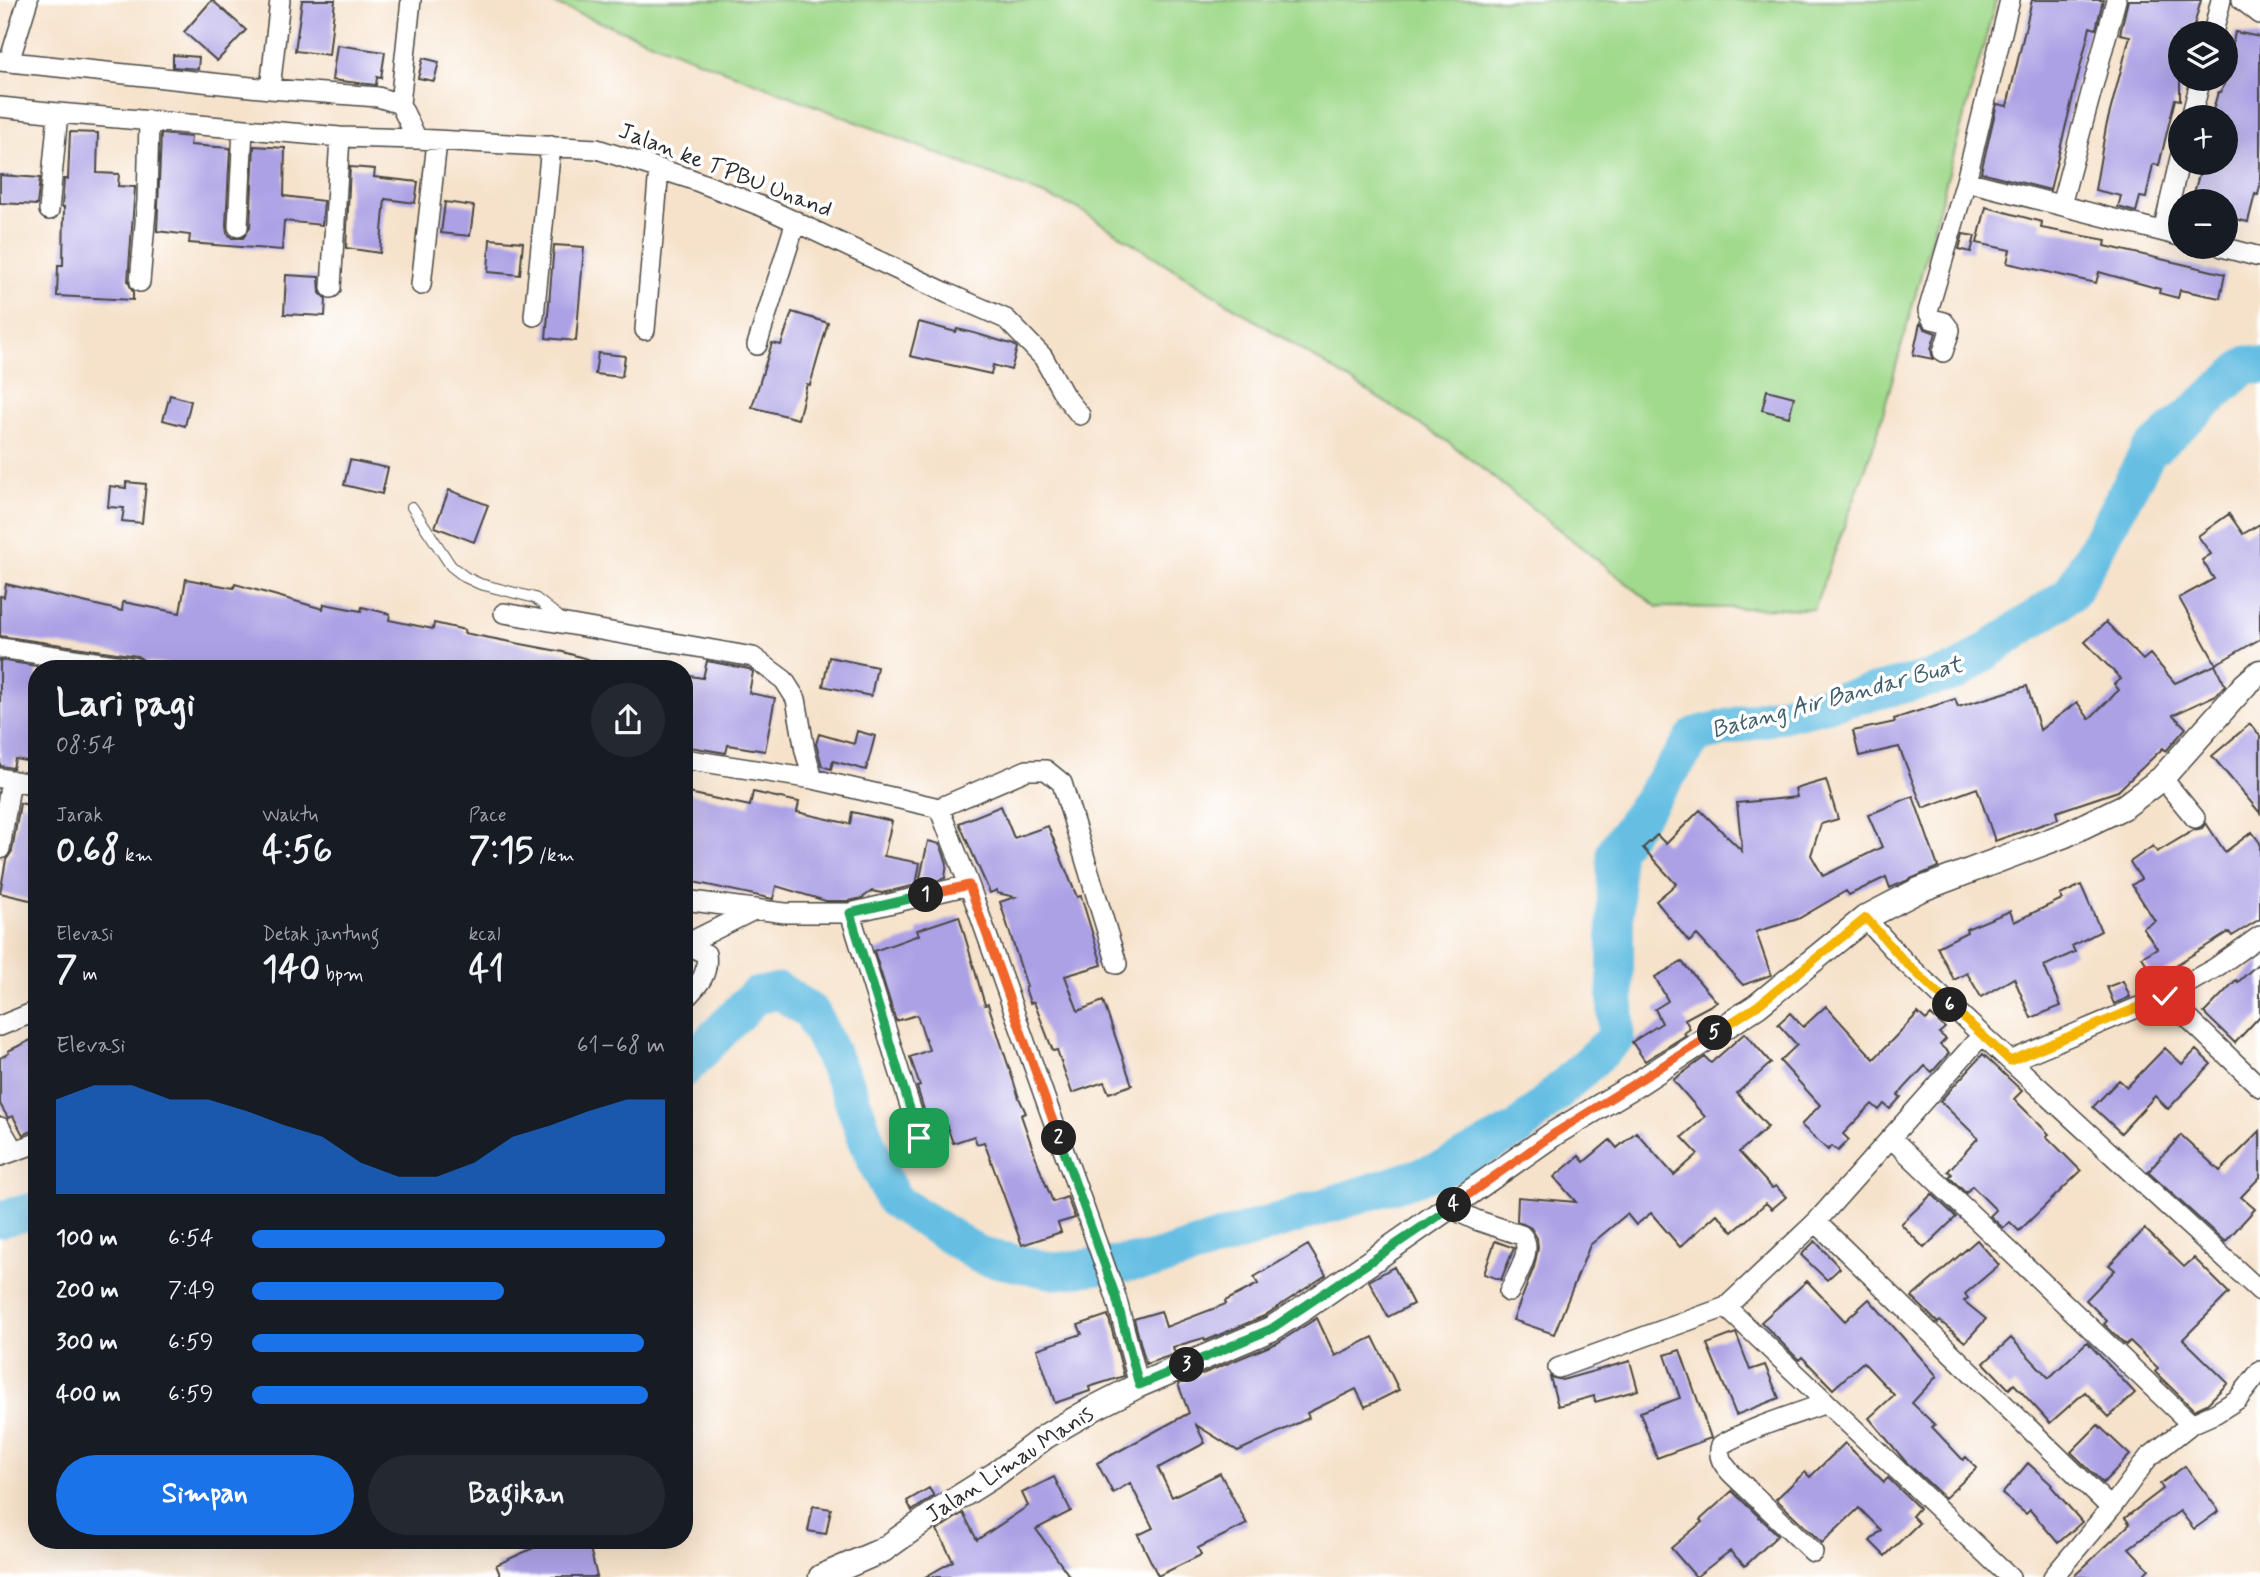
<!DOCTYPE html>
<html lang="id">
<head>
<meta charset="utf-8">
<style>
  :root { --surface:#171b24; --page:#242831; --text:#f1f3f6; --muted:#9ea1a6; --accent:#1a73e8 }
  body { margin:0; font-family:Mynerve,sans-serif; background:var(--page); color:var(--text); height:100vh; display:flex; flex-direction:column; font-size:26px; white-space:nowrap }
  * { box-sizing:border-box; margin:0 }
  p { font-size:23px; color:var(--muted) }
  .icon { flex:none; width:38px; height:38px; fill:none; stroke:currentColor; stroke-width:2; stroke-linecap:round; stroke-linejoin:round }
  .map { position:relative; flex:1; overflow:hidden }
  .panel { position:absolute; left:28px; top:660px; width:665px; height:889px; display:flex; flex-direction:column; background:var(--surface); border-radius:28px; box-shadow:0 7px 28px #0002 }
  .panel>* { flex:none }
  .controls { position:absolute; left:2168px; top:21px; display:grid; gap:14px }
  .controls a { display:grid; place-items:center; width:70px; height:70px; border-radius:50%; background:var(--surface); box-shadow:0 7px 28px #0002; font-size:35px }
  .pin { position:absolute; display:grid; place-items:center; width:60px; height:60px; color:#fff; margin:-30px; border-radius:14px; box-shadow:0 4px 10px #0006 }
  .km { position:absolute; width:35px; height:35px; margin:-18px; border-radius:50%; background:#222; color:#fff; font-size:19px; line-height:35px; text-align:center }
  .round { display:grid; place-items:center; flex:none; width:74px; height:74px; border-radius:37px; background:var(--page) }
  .summary { display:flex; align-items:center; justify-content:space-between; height:119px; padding:0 28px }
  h1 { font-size:38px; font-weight:700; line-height:52px }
  .metrics { display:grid; grid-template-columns:repeat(3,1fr); gap:10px; height:119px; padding:7px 28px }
  .metrics div { display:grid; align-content:center }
  .metrics b { font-size:35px; font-weight:700 }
  .metrics small { font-size:19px; font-weight:400 }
  .metrics p { font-size:19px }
  .chart { height:196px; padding:14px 28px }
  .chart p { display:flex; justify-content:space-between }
  .chart svg { width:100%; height:126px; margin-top:7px; fill:var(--accent); opacity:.7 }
  .primary-button { display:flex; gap:14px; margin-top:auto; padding:14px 28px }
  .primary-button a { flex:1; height:80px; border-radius:42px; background:var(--accent); color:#fff; font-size:28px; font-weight:700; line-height:80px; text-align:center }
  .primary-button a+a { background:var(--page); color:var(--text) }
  ul { padding:0 28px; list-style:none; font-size:23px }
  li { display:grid; grid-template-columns:112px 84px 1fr; align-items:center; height:52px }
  li i { height:18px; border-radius:9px; background:var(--accent) }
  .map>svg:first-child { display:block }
  .green { fill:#a1da8d; stroke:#66825c; stroke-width:2 }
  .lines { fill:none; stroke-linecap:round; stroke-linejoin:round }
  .river { stroke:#66bfe3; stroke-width:37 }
  .building { fill:#aca1e5 }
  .service-casing { stroke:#494643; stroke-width:12 }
  .minor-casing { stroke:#494643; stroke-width:22 }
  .tertiary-casing { stroke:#494643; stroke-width:27 }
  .service { stroke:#fff; stroke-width:10 }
  .minor { stroke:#fff; stroke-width:19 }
  .tertiary { stroke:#fff; stroke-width:24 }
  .split-1-casing { stroke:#fff; stroke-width:14 }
  .split-2-casing { stroke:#fff; stroke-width:14 }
  .split-3-casing { stroke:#fff; stroke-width:14 }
  .split-4-casing { stroke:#fff; stroke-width:14 }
  .split-5-casing { stroke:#fff; stroke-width:14 }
  .split-6-casing { stroke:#fff; stroke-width:14 }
  .split-7-casing { stroke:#fff; stroke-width:14 }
  .split-1 { stroke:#22a559; stroke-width:9 }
  .split-2 { stroke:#f0652b; stroke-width:9 }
  .split-3 { stroke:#22a559; stroke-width:9 }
  .split-4 { stroke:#22a559; stroke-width:9 }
  .split-5 { stroke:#f0652b; stroke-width:9 }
  .split-6 { stroke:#f5b400; stroke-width:9 }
  .split-7 { stroke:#f5b400; stroke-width:9 }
  .labels { text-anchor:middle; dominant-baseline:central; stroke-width:7; stroke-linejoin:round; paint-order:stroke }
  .street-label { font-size:23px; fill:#2b2b2b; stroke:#fff }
  .water-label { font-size:24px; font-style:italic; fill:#405f6b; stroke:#fff }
</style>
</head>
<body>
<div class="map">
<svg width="2260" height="1577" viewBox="0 0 2260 1577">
  <rect width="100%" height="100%" fill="#fff"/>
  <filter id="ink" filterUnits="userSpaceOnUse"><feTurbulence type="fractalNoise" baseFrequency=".0143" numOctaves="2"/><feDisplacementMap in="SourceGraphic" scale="14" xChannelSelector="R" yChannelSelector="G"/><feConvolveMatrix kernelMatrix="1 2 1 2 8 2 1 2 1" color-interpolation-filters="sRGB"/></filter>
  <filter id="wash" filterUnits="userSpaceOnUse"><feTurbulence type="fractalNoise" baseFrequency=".00686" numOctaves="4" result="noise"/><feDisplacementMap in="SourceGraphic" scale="28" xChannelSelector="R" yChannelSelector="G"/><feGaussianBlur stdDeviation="1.57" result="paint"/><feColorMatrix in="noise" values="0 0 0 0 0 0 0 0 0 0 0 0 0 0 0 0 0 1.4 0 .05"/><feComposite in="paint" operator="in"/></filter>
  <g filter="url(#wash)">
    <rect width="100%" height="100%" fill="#f6e2ca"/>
    <path class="green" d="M544,0h1452l-120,439 -62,170 -157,-2 -206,-163 -374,-236z"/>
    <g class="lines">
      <path class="river" d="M684,1069l71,-73 25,-5 32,22 37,78 19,53 25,56 88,56 74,15 100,-11 291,-92 72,-39 98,-91 -1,-187 81,-116 261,-63 114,-79 77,-140 100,-89 12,2
        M0,1219l37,-9"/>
    </g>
    <g id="blocks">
      <path class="building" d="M212,0l34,30 -29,31 -33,-29z
        M302,0h33l-6,55 -34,-4z
        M2032,0h71l-7,29 -6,-2 -40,163 -69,-18 16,-68 10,2z
        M2128,0h73l-9,33h-12v67l-5,-1 -16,66 -6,-1 -7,34 -6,-1 -4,15 -18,-5 3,-11 -26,-6 11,-63 24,-91 -10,-2z
        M2235,32l25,5v149l-2,9 -3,-1 -7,28 -22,-5v-16h-34l10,-38h24v-46h-15l7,-25h3l5,-13z
        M337,45l48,7 -4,26 -4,-1 -1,8 -44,-5z
        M173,55l26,2 -1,12 -25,-2z
        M423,58l16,4 -5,19 -16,-3z
        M70,132l28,1 -1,40 22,1 -1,12 17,1 -7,94 5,11v8l-76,-4 1,-31h5l1,-58h-2l2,-28h4z
        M161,134l30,3 -1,8 40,3 -4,78 1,7 5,5h11l7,-10 4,-82 31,2 -1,48 40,5 -2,24 -38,-4 -2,29 -93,-7 1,-8 -33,-4z
        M350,167l25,2 -1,8 44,5 -3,21 -30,-4 -5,54 -34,-5z
        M0,175l40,3 -3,27 -37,-2z
        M445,202l29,4 -4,30 -29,-3z
        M1986,207l56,15 -1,6 65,12 -1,6 120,28 -5,24 -40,-8 -2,8 -19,-5 1,-4 -61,-17 -3,11 -89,-20 3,-13 -33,-7z
        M1963,234l12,2 -4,16 -12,-3z
        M490,239l33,3 -3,33 -32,-3z
        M554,245l30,2 -8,94 -30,-3z
        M286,275l33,2 1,16 6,6 -1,17 -41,-2z
        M792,312l36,11 -18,62 -3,-1 -9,35 -46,-12 20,-64 9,2z
        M919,322l37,10 1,-3 17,4 40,12 3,3 -6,22 -18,-5 -2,9 -81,-18z
        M1920,323l5,6 11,4 -5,16 2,10 -20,-4z
        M598,353l27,3 -3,21 -27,-3z
        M1767,390l27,7 -5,20 -27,-7z
        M170,395l21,6 -6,25 -22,-6z
        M350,460l38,8 -6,26 -38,-9z
        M126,482l20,2 -4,39 -20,-2 2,-13 -16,-1 2,-21 16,2z
        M449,490l39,15 -14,37 -39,-15z
        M2229,514l14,20 17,-10v115l-44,25 -37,-66 35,-19 -12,-19 9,-6 -13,-18z
        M186,579l48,9 1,-4 88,25 1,-5 37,7 1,-4 28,7 -1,6 44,9 1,-6 31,7 -1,3 99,19 38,11 -1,5h-408l-47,-7 -8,-5 -137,-20v-40l4,1 2,-13 116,27 1,-9 57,11z
        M2106,622l37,38 7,-6 25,29 40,-18 10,20 -9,10 -43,20 13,13 -20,23 -3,-3 -45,43 -62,21 2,7 -63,22 -18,-53 -54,20 -24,-61 -40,9 -6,-25 42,-9 -1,-3 61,-20 3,8 69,-21 13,44 37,-28 12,17 30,-29 -5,-6 7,-5 -36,-37z
        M829,657l48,10 -6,29 -48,-10z
        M0,660l37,6v97l-22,-4 -2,9 -13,-2z
        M707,661l42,8 4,3 -4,21 26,5 -10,53 -37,-6 -2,8 -42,-7v-71l19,3z
        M2250,724l10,12v77l-48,-57z
        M857,731l18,5 -9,34 -33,-9 -2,8 -9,-3 -6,-22 3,-10 35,10z
        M1826,780l12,39 -17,5 -10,31 12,21 59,-29 -14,-32 45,-19 25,71 -48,21 -4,-11 -37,18 -3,-4 -48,28 -42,13 15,43 -28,10 -46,-50 -8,7 -33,-41 20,-17 -33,-36 14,-13 9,9 34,-34 42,41 -5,-48 60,-6 -2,-8z
        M684,792l66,14 3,-14 46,10 -2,10 53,12 2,-12 40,9 -8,35 36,7 -4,22 -34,8 -10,-2 -10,7 -13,3h-23l-50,-15 -3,13 -89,-19z
        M20,803l17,4v81l-3,13 -34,-8 6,-33 6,-9z
        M1001,806l13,32 34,-12 29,71 4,-1 21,69 -37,11 13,35 25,-10 29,84 -23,8 -5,-11 -32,11 -15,-43 -4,1 -19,-49 -4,1 -5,-15 2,-1 -27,-85 15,-5 -18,-4v-3l-7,3 -31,-70z
        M2206,823l19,29 27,-20 8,11v76l-28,17 -3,-4 -74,46 -13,-21 15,-9 -14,-20 12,-7 -23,-36 9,-6 -11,-17 23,-16 4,6 37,-22 8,-2z
        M928,841l12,3 7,19 -2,15 -10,3 -15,-3z
        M2081,885l20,46 -29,15 3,6 -31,14 17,40 -30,12 -17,-40 -33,19 -14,-24 -13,7 -17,-33 30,-15 -1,-3 44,-18 4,11 48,-23 -2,-4z
        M959,916l26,89 3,-1 31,94 7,15 -5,2 21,60 11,27 14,-5 8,21 -17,5 3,9 -39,13 -38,-103 -7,2 -3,-8 -21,7 -8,-22 -16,5 -12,-39 3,-1 -10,-29 19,-7 -12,-35 -21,6 -22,-70 45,-16 -2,-5z
        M1682,962l35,40 -32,17 5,10 -6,4 2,2 -41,26 -13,-19 30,-19 -7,-14 13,-8 -13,-24z
        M2260,962v54l-25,27 -31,-30 32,-33 2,2z
        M2123,981l7,16 -16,7 -7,-17z
        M1826,1006l48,53 44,-46 8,7 5,-5 14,13 -6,5 7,6 -6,6 9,8 -17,19 -7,-6 -27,29 3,2 -11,12 -6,-5 -5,6 -7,-6 -29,30 6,6 -11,11 -6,-5 -4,4 -27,-25 19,-20 -40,-44 17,-16 -19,-21 12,-11 13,14z
        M1745,1033l26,30 -34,30 31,34 -29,25 33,36 4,-2 10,11 -14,12 -6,-6 -33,29 -16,-18 -37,33 -29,-34 -15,12 -9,-11 -37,31 -36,89 -41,-14 21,-53 4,-19 -1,-10 -6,-10 -14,-7 1,-24 58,5 -22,-25 25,-21 5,6 26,-22 7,8 19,-16 38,43 24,-21 -16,-17 23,-20 -32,-37 32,-23 6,6z
        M37,1037v92l-14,6 -10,-19 -5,2 -8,-14v-46l9,-5 -1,-2z
        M2165,1048l17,16 14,-14 15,14 -43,45 -13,-13 -34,37 -28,-26 26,-27 8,7z
        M1983,1054l39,37 -8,8 35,35 -3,2 35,35 -62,60 -9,-9 -7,6 -13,-12 6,-6 -24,-24 -6,7 -17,-16 3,-3 -4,-3 30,-33 -38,-37z
        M2260,1131v46l-19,20 14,12 -30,33 -77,-70 33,-37 39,36z
        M1932,1194l24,23 -32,31 -23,-24z
        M2145,1229l39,38 10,-9 35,35 -46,46 45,44 -21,21 -13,6 -39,-38 3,-4 -28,-27 -4,4 -22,-21 3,-3 -21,-21 29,-30 -6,-5z
        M1977,1240l22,25 -34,29 3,4 -4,3 22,18 -21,23 -25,-21 -2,2 -26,-26z
        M1495,1241l19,7 -13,32 -17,-6z
        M1815,1241l25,27 -13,12 -26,-25z
        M1308,1245l18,30 -62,41 -59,25 -1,-3 -31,9 2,7 -29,10 -12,-45 27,-8 5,16 60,-23 -1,-3 33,-17 -4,-7z
        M1394,1267l19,37 -25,13 -19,-36z
        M1807,1281l38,40 24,-22 68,77 -25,27 23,22 -3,2 31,33 3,-3 11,11 -32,30 -40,-37 -36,-43 25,-23 -31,-33 -30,27 -31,-32 -3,3 -38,-38z
        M1108,1315l16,61 -35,11 1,4 -35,12 -18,-54 45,-15 -4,-9z
        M1317,1318l18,38 38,-19 26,53 -34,17 -9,-18 -49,24 2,5 -71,33 -42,-26 9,18 -47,25 14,29 48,-24 27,51 -49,24 3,7 -43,21 -20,-41 15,-7 -23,-45 -17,10 -16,-30 92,-50 -11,-29 99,-41z
        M1736,1333l14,37 15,-5 14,33 -43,17 -29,-71z
        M2011,1338l38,40 38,-36 48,51 -26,24 -24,-25 -35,31 -36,-39 -5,5 -25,-26z
        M1680,1350l31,88 -54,20 -17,-46 40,-14 -15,-43z
        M1630,1361l8,29 -43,12 -1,-6 -36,10 -8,-29 12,3z
        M2098,1425l32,30 -27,28 -32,-31z
        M1845,1443l39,39 4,-4 31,30 -7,8 7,7 -34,33 -15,-15 11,-11 -22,-22 -37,35 -46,-44 29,-27 5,5z
        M2028,1463l24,22 -1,1 31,36 -24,21 -28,-33 -4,4 -24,-20z
        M2185,1466l34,45 -25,18 -14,-18 -51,37 20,21 -8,8h-68l57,-53 -5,-6 38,-29 -3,-5z
        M1054,1477l17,34 -35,18 34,48h-145l28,-16 -16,-31 26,-17 14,27 51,-34 -6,-13z
        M929,1488l5,8 -22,15 -5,-10z
        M1732,1491l46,44 -33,31 -15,-15 -34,26 -25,-29 31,-26 -2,-2z
        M813,1506l18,3 -5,25 -18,-3z
        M588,1540l9,37h-96l-5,-12 44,-20 20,-5z"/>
    </g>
  </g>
  <g filter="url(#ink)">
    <use href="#blocks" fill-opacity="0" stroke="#494643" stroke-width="2"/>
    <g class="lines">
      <g class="service-casing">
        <path id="service" d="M412,507l39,59 14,11 15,7 55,14 28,22"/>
      </g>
      <g class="minor-casing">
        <path id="minor" d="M2242,0l18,14
          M2213,33l8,-33
          M0,61l270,28 10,-89
          M9,62l19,-62
          M270,89l108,8 22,7 17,35 180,10 94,30 75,29 183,86 57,25 37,38 21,38 16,20
          M400,104l11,-104
          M0,107l58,6
          M2191,117l10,-38
          M1966,181l214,55
          M2061,205l55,-205
          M49,210l9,-97 282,24 77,2
          M238,227l5,-98
          M2163,231l17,-73
          M2222,247l38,10
          M140,282l7,-82 2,-78
          M421,285l16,-143
          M331,288l9,-151
          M534,316l17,-170
          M645,330l14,-161
          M757,345l39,-124
          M1943,352l7,-22 -6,-8 -12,-3 -4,-8 38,-130 44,-181
          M504,613l249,44 31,23 12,19 9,52 8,28
          M0,648l135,20
          M684,759l129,20 126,29 30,77 147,412 23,88
          M0,778l37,7
          M2162,778l33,40
          M939,808l88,-38h19l16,13 55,181
          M0,849l11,-69
          M684,900l101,13h65l119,-28
          M850,913l70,225
          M1865,918l39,43 78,74 278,256
          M684,943l22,11c3,22 -8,31 -22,46
          M688,943l68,-34
          M2165,996l95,91
          M0,1026l37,-15
          M2010,1061l155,-65 50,-28 45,-32
          M0,1127l14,24
          M1891,1138l300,286
          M0,1156l37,-13
          M1450,1208l26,12 45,15c14,13 -5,42 -12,57
          M1816,1222l295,286
          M1726,1307l284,270
          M1558,1368l168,-61 90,-85 166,-187
          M1813,1552l-82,-79c-8,-9 -14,-16 -10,-28 33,-19 70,-29 105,-42
          M2053,1577l58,-69 37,-50 43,-34 25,-11 22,-14 22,-28"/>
      </g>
      <g class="tertiary-casing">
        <path id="tertiary" d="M821,1577l62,-27 59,-42 54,-34 50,-38 50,-29 43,-22 132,-56 35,-22 249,-174 82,-49 120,-78 108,-88 54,-28 146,-55 60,-29 37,-28 83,-93 15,-13"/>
      </g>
      <use href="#service" class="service"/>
      <use href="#minor" class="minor"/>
      <use href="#tertiary" class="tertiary"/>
    </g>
  </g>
  <g class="lines" filter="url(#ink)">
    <g class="split-1-casing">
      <path id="split-1" d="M919,1138l-69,-225 76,-18"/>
    </g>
    <g class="split-2-casing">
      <path id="split-2" d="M926,895l43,-10 90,253"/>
    </g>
    <g class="split-3-casing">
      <path id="split-3" d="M1059,1138l57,159 23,88 48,-20"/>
    </g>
    <g class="split-4-casing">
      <path id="split-4" d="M1187,1365l84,-36 183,-124"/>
    </g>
    <g class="split-5-casing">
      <path id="split-5" d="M1454,1205l101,-72 160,-100"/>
    </g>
    <g class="split-6-casing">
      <path id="split-6" d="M1715,1033l42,-27 109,-88 38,43 46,44"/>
    </g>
    <g class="split-7-casing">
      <path id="split-7" d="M1950,1005l60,56 155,-65"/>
    </g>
    <use href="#split-1" class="split-1"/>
    <use href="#split-2" class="split-2"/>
    <use href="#split-3" class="split-3"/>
    <use href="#split-4" class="split-4"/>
    <use href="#split-5" class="split-5"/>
    <use href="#split-6" class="split-6"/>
    <use href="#split-7" class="split-7"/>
  </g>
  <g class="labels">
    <g class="street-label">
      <text transform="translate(725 171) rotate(21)">Jalan ke TPBU Unand</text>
      <text transform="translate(1010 1465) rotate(-33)">Jalan Limau Manis</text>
    </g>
    <g class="water-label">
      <text transform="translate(1837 698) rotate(-15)">Batang Air Bandar Buat</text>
    </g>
  </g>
</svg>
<div class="controls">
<a><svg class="icon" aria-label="layers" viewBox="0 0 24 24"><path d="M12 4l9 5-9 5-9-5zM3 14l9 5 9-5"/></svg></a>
<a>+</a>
<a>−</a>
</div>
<div class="pin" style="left:919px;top:1138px;background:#1e9e55"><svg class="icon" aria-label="arrive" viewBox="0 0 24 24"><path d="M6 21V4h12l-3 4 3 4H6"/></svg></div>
<div class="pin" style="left:2165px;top:996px;background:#d93025"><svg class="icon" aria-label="check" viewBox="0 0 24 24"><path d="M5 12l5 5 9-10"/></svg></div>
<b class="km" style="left:926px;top:895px">1</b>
<b class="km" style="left:1059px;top:1138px">2</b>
<b class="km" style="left:1187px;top:1365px">3</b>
<b class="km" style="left:1454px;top:1205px">4</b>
<b class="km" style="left:1715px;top:1033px">5</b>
<b class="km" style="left:1950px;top:1005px">6</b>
<section class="panel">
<div class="summary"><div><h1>Lari pagi</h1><p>08:54</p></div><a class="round"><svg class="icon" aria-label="share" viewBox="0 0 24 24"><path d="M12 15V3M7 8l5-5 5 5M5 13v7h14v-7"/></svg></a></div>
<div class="metrics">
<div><p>Jarak</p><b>0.68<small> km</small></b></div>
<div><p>Waktu</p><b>4:56</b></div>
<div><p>Pace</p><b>7:15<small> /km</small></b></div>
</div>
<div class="metrics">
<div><p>Elevasi</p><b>7<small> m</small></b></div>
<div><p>Detak jantung</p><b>140<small> bpm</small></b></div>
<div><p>kcal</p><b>41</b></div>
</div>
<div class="chart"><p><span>Elevasi</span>61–68 m</p>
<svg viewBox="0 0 160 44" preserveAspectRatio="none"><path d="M0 44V11L10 6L20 6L30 11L40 11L50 15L60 20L70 24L80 33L90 38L100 38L110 33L120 24L130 20L140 15L150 11L160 11V44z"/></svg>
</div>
<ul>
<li><b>100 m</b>6:54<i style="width:100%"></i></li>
<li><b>200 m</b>7:49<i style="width:61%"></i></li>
<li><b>300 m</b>6:59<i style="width:95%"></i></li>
<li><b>400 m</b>6:59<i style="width:96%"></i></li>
</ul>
<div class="primary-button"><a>Simpan</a><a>Bagikan</a></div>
</section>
</div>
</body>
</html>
